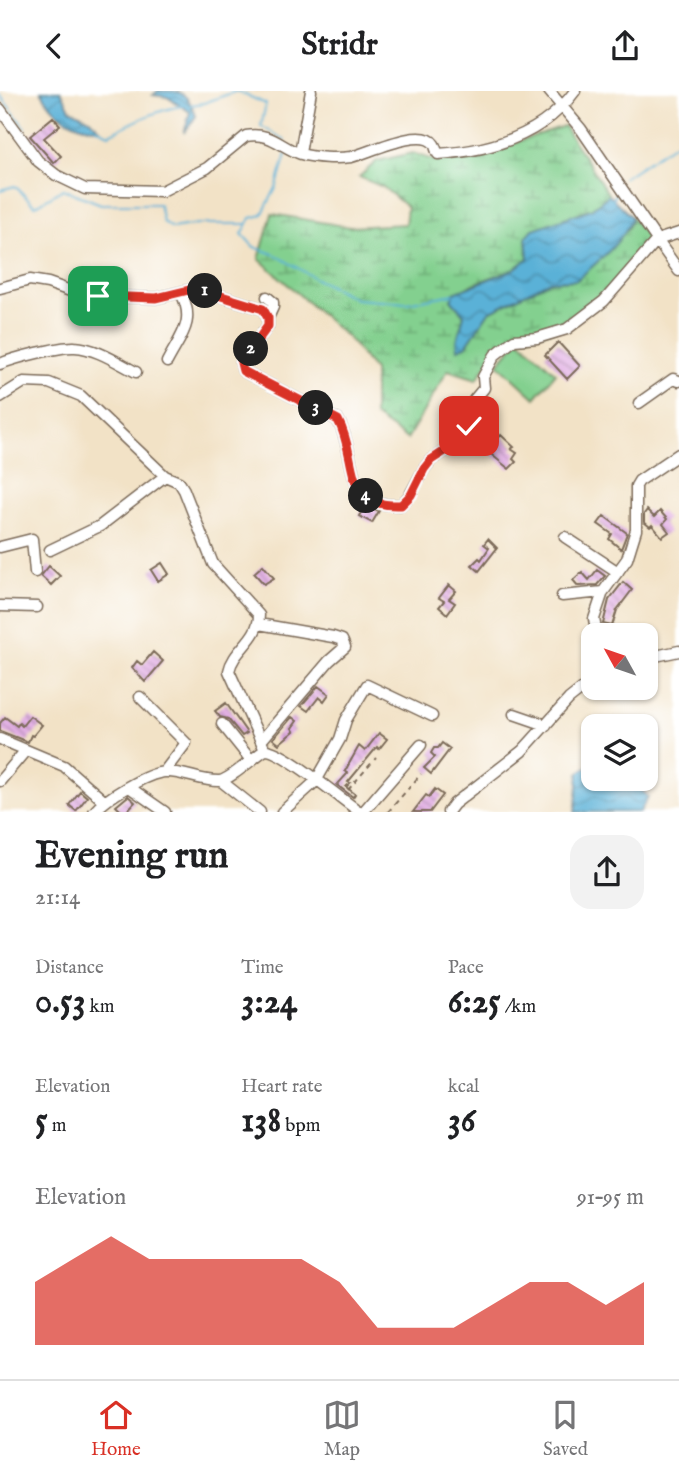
<!DOCTYPE html>
<html lang="en">
<head>
<meta charset="utf-8">
<style>
  :root { --surface:#fff; --page:#f2f2f2; --text:#202124; --muted:#757577; --line:#e0e0e0; --accent:#d93025 }
  body { margin:0; font-family:"IM FELL English",serif; background:var(--page); color:var(--text); height:100vh; display:flex; flex-direction:column; font-size:26px; white-space:nowrap }
  * { box-sizing:border-box; margin:0 }
  p { font-size:23px; color:var(--muted) }
  .icon { flex:none; width:38px; height:38px; fill:none; stroke:currentColor; stroke-width:2; stroke-linecap:round; stroke-linejoin:round }
  .map { position:relative; height:721px; overflow:hidden }
  .drawer { display:flex; flex-direction:column; background:var(--surface); flex:1 }
  .drawer>* { flex:none }
  .needle { width:46px; rotate:310deg }
  .buttons { position:absolute; left:581px; top:532px; display:grid; gap:14px }
  .buttons a { display:grid; place-items:center; width:77px; height:77px; border-radius:14px; background:var(--surface); box-shadow:0 2px 5px #0004; font-size:35px }
  .pin { position:absolute; display:grid; place-items:center; width:60px; height:60px; color:#fff; margin:-30px; border-radius:14px; box-shadow:0 4px 10px #0006 }
  .km { position:absolute; width:35px; height:35px; margin:-18px; border-radius:50%; background:#222; color:#fff; font-size:19px; line-height:35px; text-align:center }
  .round { display:grid; place-items:center; flex:none; width:74px; height:74px; border-radius:21px; background:var(--page) }
  .summary { display:flex; align-items:center; justify-content:space-between; height:119px; padding:0 35px }
  h1 { font-size:38px; font-weight:700; line-height:52px }
  .figures { display:grid; grid-template-columns:repeat(3,1fr); gap:10px; height:119px; padding:7px 35px }
  .figures div { display:grid; align-content:center }
  .figures b { font-size:35px; font-weight:700 }
  .figures small { font-size:19px; font-weight:400 }
  .figures p { font-size:19px }
  .chart { height:196px; padding:14px 35px }
  .chart p { display:flex; justify-content:space-between }
  .chart svg { width:100%; height:126px; margin-top:7px; fill:var(--accent); opacity:.7 }
  header { display:flex; justify-content:space-between; align-items:center; height:91px; padding:0 35px; background:var(--surface); font-size:32px; font-weight:700 }
  .tab-bar { display:flex; justify-content:space-around; align-items:center; height:98px; border-top:2px solid var(--line); background:var(--surface); font-size:19px; color:var(--muted) }
  .tab-bar a { display:grid; justify-items:center; gap:4px }
  .tab-bar .current { color:var(--accent) }
  .map>svg:first-child { display:block }
  .wetland { fill:url(#wetland-marsh); stroke:#5f7d56; stroke-width:2 }
  .pitch { fill:#83d08f; stroke:#5f7d56; stroke-width:2 }
  .water { fill:url(#water-waves); stroke:#4a6e7a; stroke-width:2 }
  .lines { fill:none; stroke-linecap:round; stroke-linejoin:round }
  .stream { stroke:#5ab1d7; stroke-width:2 }
  .building { fill:url(#building-back-hatch) }
  .minor-casing { stroke:#7b6a59; stroke-width:13 }
  .path { stroke:#7b6a59; stroke-width:2; stroke-dasharray:5 5; stroke-linecap:butt }
  .minor { stroke:#fff; stroke-width:10 }
  .route-casing { stroke:#fff; stroke-width:14 }
  .route { stroke:#d93025; stroke-width:9 }
</style>
</head>
<body>
<header><svg class="icon" aria-label="back" viewBox="0 0 24 24"><path d="M15 5l-7 7 7 7"/></svg>Stridr<svg class="icon" aria-label="share" viewBox="0 0 24 24"><path d="M12 15V3M7 8l5-5 5 5M5 13v7h14v-7"/></svg></header>
<div class="map">
<svg width="679" height="721" viewBox="0 0 679 721">
  <defs>
    <pattern id="wetland-marsh" width="20" height="14" patternUnits="userSpaceOnUse" patternTransform="scale(1.75)"><rect width="20" height="14" fill="#83d08f"/><path d="M1 5h8M5 5V1M11 12h8M15 12V8" fill="none" stroke="#6ca974"/></pattern>
    <pattern id="water-waves" width="16" height="10" patternUnits="userSpaceOnUse" patternTransform="scale(1.75)"><rect width="16" height="10" fill="#5ab1d7"/><path d="M0 5q4-4 8 0t8 0" fill="none" stroke="#4c90ae"/></pattern>
    <pattern id="building-back-hatch" width="6" height="6" patternUnits="userSpaceOnUse" patternTransform="scale(1.75)"><rect width="6" height="6" fill="#e2afe4"/><path d="M-1 5l2 2M0 0l6 6M5-1l2 2" fill="none" stroke="#b88fb8"/></pattern>
  </defs>
  <rect width="100%" height="100%" fill="#fff"/>
  <filter id="ink" filterUnits="userSpaceOnUse"><feTurbulence type="fractalNoise" baseFrequency=".0143" numOctaves="2"/><feDisplacementMap in="SourceGraphic" scale="14" xChannelSelector="R" yChannelSelector="G"/><feConvolveMatrix kernelMatrix="1 2 1 2 8 2 1 2 1" color-interpolation-filters="sRGB"/></filter>
  <filter id="wash" filterUnits="userSpaceOnUse"><feTurbulence type="fractalNoise" baseFrequency=".00686" numOctaves="4" result="noise"/><feDisplacementMap in="SourceGraphic" scale="28" xChannelSelector="R" yChannelSelector="G"/><feGaussianBlur stdDeviation="1.57" result="paint"/><feColorMatrix in="noise" values="0 0 0 0 0 0 0 0 0 0 0 0 0 0 0 0 0 1.4 0 .05"/><feComposite in="paint" operator="in"/></filter>
  <g filter="url(#wash)">
    <rect width="100%" height="100%" fill="#f2e2c6"/>
    <path class="wetland" d="M564,35l45,69 -18,14 -58,20 -7,8 2,21 -14,11 -43,16 -20,14 13,16 -7,26 9,5 23,-34 61,-31 27,-1 51,-52 4,-11 17,23c-14,22 -62,75 -85,86 -20,8 -44,11 -64,17l-23,36 -29,-9 -41,69 -33,-23v-46l-25,-31 -90,-80 13,-45 78,13 55,-3 2,-17 -24,-20 -24,-10 18,-16 36,-8 23,8 33,-3z"/>
    <path class="pitch" d="M519,248l37,34 -21,25 -37,-34z"/>
    <path class="water" d="M41,0h20l9,18 20,10 9,9c-26,1 -46,-15 -58,-37z
      M158,0c26,0 28,1 38,25l-12,17 6,-21 -23,-15 -14,-2z
      M609,104l23,22c-10,27 -35,45 -55,63l-27,1 -61,31 -23,34 -8,3 -1,-8 7,-26 -13,-16 3,-6 60,-24 14,-11 -2,-21 7,-8 58,-20z
      M593,669v19h38l17,18 -8,15h-65c2,-13 3,-26 4,-40l11,-7z"/>
    <g class="lines">
      <path class="stream" d="M0,4l25,33
        M191,14l13,-2 33,-12 29,13 -5,22 24,14
        M96,37l13,6c23,-11 47,-24 73,-28
        M286,63l-9,32 -15,29 -11,3 -9,16 12,13 22,8 40,24 40,20 51,4 46,-9
        M623,87l56,-37
        M0,99l15,-4 20,20 28,-17 38,15h58l4,18 9,6 26,-4h48
        M613,109l3,-7"/>
    </g>
    <g id="blocks">
      <path class="building" d="M53,26l7,8 -16,13 17,18 -7,7 -24,-27z
        M558,251l22,24 -13,13 -22,-24z
        M501,344l13,12 -3,2 6,4 -4,6 3,3 -7,7 -22,-18z
        M365,414l14,6 -7,12 -13,-7z
        M647,419l7,7 6,-6 7,8 -4,5 6,8 -7,5 -10,-12 -2,2 -6,-5v-8z
        M604,425l23,17 -6,16 -12,-10 3,-5 -14,-10z
        M488,448l9,9 -18,23 -7,-6 7,-7 2,2 8,-12 -5,-4z
        M162,472l7,11 -11,7 -7,-11z
        M263,474l11,13 -10,6 -10,-11z
        M49,475l11,10 -9,9 -10,-9z
        M597,479l8,6 -8,9 -19,1 -5,-6 9,-8 7,8z
        M623,491l9,8 -15,20 -5,16 -9,-2 6,-24z
        M449,494l7,6 -7,8 6,4 -8,11 -8,-7 5,-6 -5,-3z
        M153,561l10,9 -18,21 -13,-14 5,-7 5,4z
        M318,595l11,8 -5,7 -5,-4 -11,14 -7,-5z
        M226,612l21,30 -5,3 -14,-17 -8,-2 -5,-6z
        M30,625l12,9 -9,11 -2,-1 -3,7 -28,-11v-8l5,-6 12,9 2,-3 3,3z
        M292,626l5,4 -5,7 2,3 -15,13 -6,-5z
        M379,642l8,6 -8,10 -2,-2 -29,35 2,1 -4,4 9,7 -2,3 -16,-12 11,-12 -3,-2 14,-25 6,5z
        M442,652l8,6 -19,25 -7,-6 11,-11 -4,-4 3,-5h4z
        M435,698l8,6 -13,17h-17l13,-17 3,2z
        M80,700l7,6 -11,14 -7,-6z
        M128,705l7,6 -9,10h-4l-6,-6z"/>
    </g>
  </g>
  <g filter="url(#ink)">
    <use href="#blocks" fill-opacity="0" stroke="#7b6a59" stroke-width="2"/>
    <g class="lines">
      <g class="minor-casing">
        <path id="minor" d="M549,0l32,38 76,111 22,-7
          M0,18l38,52 18,14 29,14 77,2 45,-23 39,-32c26,-4 34,11 55,18 14,4 36,5 50,3 15,-3 71,-31 83,-13 2,3 2,7 4,10 53,-3 105,-19 137,-63
          M300,62l11,-62
          M0,197l30,-8 18,3 31,11 19,2 58,2 33,-8h13l61,19 5,9v8l-27,37 2,8 95,49c21,38 2,87 63,85l9,-10 14,-26 7,-9 28,-18 10,-16 5,-26 10,-12 -1,-11 12,-22 19,-15 23,-2 30,-9 37,-28 53,-61 22,31
          M267,206l6,5v5l-5,11
          M167,271c14,-27 29,-40 14,-69
          M0,273c14,-6 61,-18 75,-17 21,1 43,16 61,25
          M0,306l24,-15 25,1 32,13 84,80 14,6 5,8 29,74 46,51c0,24 -26,35 -30,56l36,79
          M639,312l34,-24 6,2
          M565,446l53,35
          M0,456l32,-8 3,33
          M50,459l50,-24 65,-50
          M562,505l41,-4
          M0,515l37,1
          M259,533l74,13 9,3 3,7 -16,14 -68,80
          M597,544l-3,-16 9,-27 24,-33 9,-29v-44l3,-5 40,-27
          M646,567l33,-7
          M140,606l46,46 -22,29
          M514,623l32,11
          M222,633l28,35
          M0,648l64,27 40,35
          M0,690l26,-31
          M221,690l39,31
          M129,696l36,25
          M94,721c12,-14 53,-39 71,-40 18,-1 37,10 55,9 11,-2 34,-24 45,-31 16,-2 77,50 95,62
          M282,721l34,-31 24,-42 6,-19 21,-35 65,31
          M363,721l58,-67
          M448,721l6,-8 68,-53 47,-52 24,-19"/>
      </g>
      <path class="path" d="M348,699l28,-32
        M388,721l33,-38"/>
      <use href="#minor" class="minor"/>
    </g>
  </g>
  <g class="lines" filter="url(#ink)">
    <g class="route-casing">
      <path id="route" d="M98,205l58,2 33,-8h13l61,19 5,9v8l-27,37 2,8 95,49c21,38 2,88 63,85l10,-10 13,-26 7,-9 28,-18 10,-16"/>
    </g>
    <use href="#route" class="route"/>
  </g>
</svg>
<div class="buttons">
<a><svg class="needle" viewBox="-14 -14 28 28"><path d="M0-13l5 13h-10z" fill="#e53935"/><path d="M0 13l5-13h-10z" fill="#757577"/></svg></a>
<a><svg class="icon" aria-label="layers" viewBox="0 0 24 24"><path d="M12 4l9 5-9 5-9-5zM3 14l9 5 9-5"/></svg></a>
</div>
<div class="pin" style="left:98px;top:205px;background:#1e9e55"><svg class="icon" aria-label="arrive" viewBox="0 0 24 24"><path d="M6 21V4h12l-3 4 3 4H6"/></svg></div>
<div class="pin" style="left:469px;top:335px;background:#d93025"><svg class="icon" aria-label="check" viewBox="0 0 24 24"><path d="M5 12l5 5 9-10"/></svg></div>
<b class="km" style="left:205px;top:200px">1</b>
<b class="km" style="left:251px;top:258px">2</b>
<b class="km" style="left:316px;top:317px">3</b>
<b class="km" style="left:366px;top:405px">4</b>
</div>
<section class="drawer">
<div class="summary"><div><h1>Evening run</h1><p>21:14</p></div><a class="round"><svg class="icon" aria-label="share" viewBox="0 0 24 24"><path d="M12 15V3M7 8l5-5 5 5M5 13v7h14v-7"/></svg></a></div>
<div class="figures">
<div><p>Distance</p><b>0.53<small> km</small></b></div>
<div><p>Time</p><b>3:24</b></div>
<div><p>Pace</p><b>6:25<small> /km</small></b></div>
</div>
<div class="figures">
<div><p>Elevation</p><b>5<small> m</small></b></div>
<div><p>Heart rate</p><b>138<small> bpm</small></b></div>
<div><p>kcal</p><b>36</b></div>
</div>
<div class="chart"><p><span>Elevation</span>91–95 m</p>
<svg viewBox="0 0 160 44" preserveAspectRatio="none"><path d="M0 44V22L10 14L20 6L30 14L40 14L50 14L60 14L70 14L80 22L90 38L100 38L110 38L120 30L130 22L140 22L150 30L160 22V44z"/></svg>
</div>
</section>
<nav class="tab-bar">
<a class="current"><svg class="icon" aria-label="home" viewBox="0 0 24 24"><path d="M3 11l9-7 9 7M6 9v11h12V9"/></svg>Home</a>
<a><svg class="icon" aria-label="map" viewBox="0 0 24 24"><path d="M3 6l6-2 6 2 6-2v14l-6 2-6-2-6 2zM9 4v14M15 6v14"/></svg>Map</a>
<a><svg class="icon" aria-label="saved" viewBox="0 0 24 24"><path d="M7 4h10v16l-5-4-5 4z"/></svg>Saved</a>
</nav>
</body>
</html>
